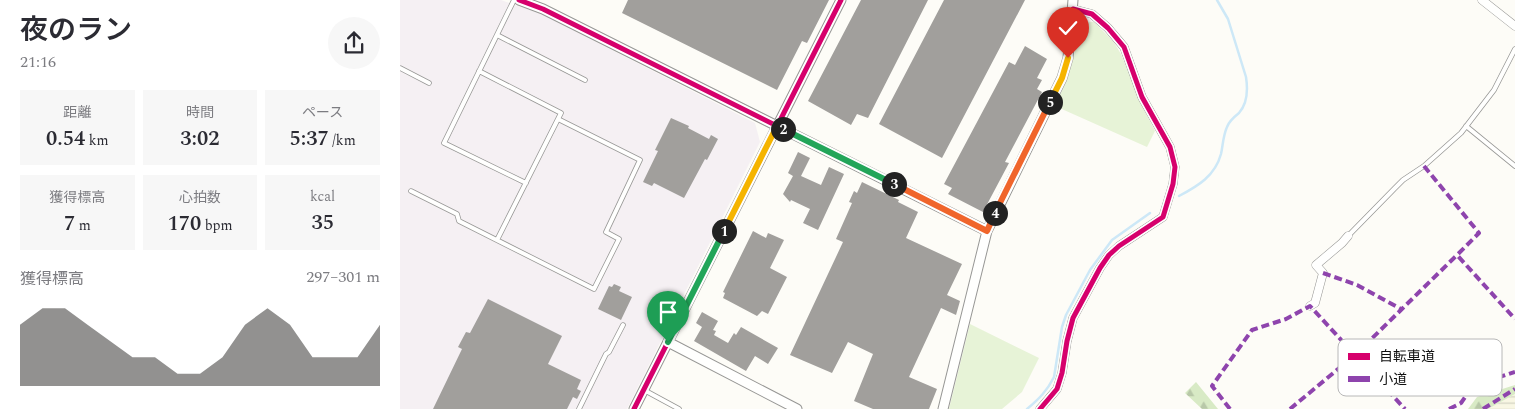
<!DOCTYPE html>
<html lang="ja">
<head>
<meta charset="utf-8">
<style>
  :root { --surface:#fff; --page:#f7f7f7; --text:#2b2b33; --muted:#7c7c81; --accent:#646362 }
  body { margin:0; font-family:Spectral,"Noto Sans JP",serif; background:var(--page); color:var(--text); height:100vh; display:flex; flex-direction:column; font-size:19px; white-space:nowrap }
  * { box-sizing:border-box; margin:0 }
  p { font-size:16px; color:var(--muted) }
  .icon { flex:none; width:28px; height:28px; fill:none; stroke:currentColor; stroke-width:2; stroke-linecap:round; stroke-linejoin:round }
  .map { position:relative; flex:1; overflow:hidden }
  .panel { display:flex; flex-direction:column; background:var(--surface); width:400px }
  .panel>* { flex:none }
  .pin { position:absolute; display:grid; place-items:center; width:42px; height:42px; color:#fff; margin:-51px -21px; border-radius:50% 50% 50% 0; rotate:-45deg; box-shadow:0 0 5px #0007 }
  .pin .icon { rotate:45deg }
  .km { position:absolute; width:25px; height:25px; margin:-12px; border-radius:50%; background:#222; color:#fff; font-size:14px; line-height:25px; text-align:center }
  .round { display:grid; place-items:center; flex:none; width:52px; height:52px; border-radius:26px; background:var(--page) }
  .headline { display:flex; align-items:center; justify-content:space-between; height:85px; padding:0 20px }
  h1 { font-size:28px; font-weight:600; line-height:38px }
  .figures { display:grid; grid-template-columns:repeat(3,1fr); gap:8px; height:85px; padding:5px 20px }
  .figures div { display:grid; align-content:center; border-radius:0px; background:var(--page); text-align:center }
  .figures b { font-size:21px; font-weight:600 }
  .figures small { font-size:14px; font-weight:400 }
  .figures p { font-size:14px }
  .chart { height:140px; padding:10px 20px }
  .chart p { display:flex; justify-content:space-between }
  .chart svg { width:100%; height:90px; margin-top:5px; fill:var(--accent); opacity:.7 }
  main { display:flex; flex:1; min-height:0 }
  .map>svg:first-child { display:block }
  .industrial { fill:#f5f0f3 }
  .farmland { fill:url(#farmland-rules) }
  .forest { fill:url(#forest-firs) }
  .park { fill:#e7f3d7 }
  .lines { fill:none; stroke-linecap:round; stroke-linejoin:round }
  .stream { stroke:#cde8f7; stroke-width:2.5 }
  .building { fill:#a19f9c }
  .service-casing { stroke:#979795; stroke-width:5.5 }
  .minor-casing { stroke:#979795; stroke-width:9 }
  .tertiary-casing { stroke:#979795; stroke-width:11 }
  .service { stroke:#fffffe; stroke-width:4 }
  .minor { stroke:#fffffe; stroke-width:8 }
  .tertiary { stroke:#fffffe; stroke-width:9 }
  .quiet { stroke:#8e44ad; stroke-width:4; stroke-dasharray:8 4; stroke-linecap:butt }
  .cycleway-casing { stroke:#fff; stroke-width:8 }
  .cycleway { stroke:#d6006c; stroke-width:5 }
  .split-1-casing { stroke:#fff; stroke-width:10 }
  .split-2-casing { stroke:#fff; stroke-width:10 }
  .split-3-casing { stroke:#fff; stroke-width:10 }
  .split-4-casing { stroke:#fff; stroke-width:10 }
  .split-5-casing { stroke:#fff; stroke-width:10 }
  .split-6-casing { stroke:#fff; stroke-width:10 }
  .split-1 { stroke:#22a559; stroke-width:6 }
  .split-2 { stroke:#f5b400; stroke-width:6 }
  .split-3 { stroke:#22a559; stroke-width:6 }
  .split-4 { stroke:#f0652b; stroke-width:6 }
  .split-5 { stroke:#f0652b; stroke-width:6 }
  .split-6 { stroke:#f5b400; stroke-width:6 }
  .key { fill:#fff; stroke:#b8b8b8; stroke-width:1 }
  .key-label { font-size:14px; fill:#111 }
</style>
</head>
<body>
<main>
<section class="panel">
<div class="headline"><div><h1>夜のラン</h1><p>21:16</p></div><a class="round"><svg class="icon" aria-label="share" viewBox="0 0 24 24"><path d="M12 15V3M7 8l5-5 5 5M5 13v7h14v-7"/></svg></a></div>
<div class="figures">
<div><p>距離</p><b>0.54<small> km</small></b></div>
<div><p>時間</p><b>3:02</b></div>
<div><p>ペース</p><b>5:37<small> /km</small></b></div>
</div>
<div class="figures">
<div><p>獲得標高</p><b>7<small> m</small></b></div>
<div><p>心拍数</p><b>170<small> bpm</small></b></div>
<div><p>kcal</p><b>35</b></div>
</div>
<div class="chart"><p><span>獲得標高</span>297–301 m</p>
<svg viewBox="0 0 160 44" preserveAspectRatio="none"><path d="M0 44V14L10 6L20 6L30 14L40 22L50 30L60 30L70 38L80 38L90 30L100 14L110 6L120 14L130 30L140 30L150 30L160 14V44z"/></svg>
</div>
</section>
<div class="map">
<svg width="1115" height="409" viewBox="0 0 1115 409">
  <defs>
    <pattern id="farmland-rules" width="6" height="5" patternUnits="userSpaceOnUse" patternTransform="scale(1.25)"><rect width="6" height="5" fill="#f9f7e4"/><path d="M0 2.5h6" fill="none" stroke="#d4d3c3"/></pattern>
    <pattern id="forest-firs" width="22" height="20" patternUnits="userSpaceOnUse" patternTransform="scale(1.25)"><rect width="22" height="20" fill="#d8eac5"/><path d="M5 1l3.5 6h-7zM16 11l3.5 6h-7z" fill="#b8c8a8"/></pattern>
  </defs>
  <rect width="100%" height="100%" fill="#fdfcf7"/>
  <path class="industrial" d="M0,0h101l40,14 214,109 5,19 -133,267h-227z"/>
  <path class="farmland" d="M1115,394v15h-27z"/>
  <path class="forest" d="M796,382l22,27h-16l-17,-16z
    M1115,385v9l-27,15h-20l9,-12z"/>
  <path class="park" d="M678,21l16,1 19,19 8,13 22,54 12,23 -8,16 -92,-41 12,-27 7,-22z
    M570,324l69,34 -17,34 -20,17h-53z"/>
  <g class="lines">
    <path class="stream" d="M779,196c19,-10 36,-20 42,-42 2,-9 2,-18 6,-27 2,-6 7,-10 12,-14 9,-10 9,-23 7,-36l-18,-58 -11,-19
      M627,409c12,-10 20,-18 27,-32l8,-50 4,-12 24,-45 22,-30 38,-27"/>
  </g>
  <path class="building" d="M228,0h201l-22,43 -5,-2 -25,49 -155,-77z
    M461,0h67l-60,118 -11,-4 -6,11 -43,-24z
    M544,0h81l-83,158 -63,-34z
    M625,46l22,13 -10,19 5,2 -5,9 5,3 -37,70 4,1 -26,49 -35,-18 4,-6 -8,-4 65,-122 6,3z
    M271,118l18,8 -1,2 21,11 2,-4 7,4 -11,21 -2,-1 -21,39 -30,-15 -2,3 -9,-4 15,-31 -3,-1z
    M398,152l12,6 -9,18 20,9 8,-18 15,7 -26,56 -15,-7 7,-14 -19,-9 -1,2 -7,-8 10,-18 -5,-3z
    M462,182l37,18 -1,2 20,10 -12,26 56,26 -15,31 13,6 -4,14 -15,-7 -32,69 28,12 -8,20h-56l-19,-8 19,-47 -25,-12 -16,31 -42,-18 53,-113 -7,-3 16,-36 -3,-1 5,-11 3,2z
    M353,231l13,7 2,-5 16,7 -14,28 17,9 -19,37 -6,-3 -5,5 -34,-18 2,-5 -2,-1z
    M214,284l7,3 -2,4 13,6 -11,23 -23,-11 11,-23 3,1z
    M88,299l74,37 -14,28 33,16 -4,9 4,2 -4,8 -4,-2 -6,12h-134l29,-60 -4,-2 8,-15 4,1z
    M302,312l16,9 -5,9 3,1 -2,4 14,8 6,-10 2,2 5,-8 37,21 -10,16 -13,-8 -9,15 -52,-30 8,-14 -6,-4z"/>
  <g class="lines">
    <g class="service-casing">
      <path id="service" d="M114,0l-70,143 82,40
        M97,35l88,45
        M0,68l29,15
        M79,71l82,42 -64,127
        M1066,126l49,40
        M11,191l46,23 2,7 135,68 25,-50 -13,-7 34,-72 -82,-41
        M948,236l47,-48 8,-8 21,-14 37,-33 33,-43 21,-41
        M244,390l35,19
        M179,409l27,-55 3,-2 14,-27"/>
    </g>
    <g class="minor-casing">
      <path id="minor" d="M1082,0l33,26
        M910,306l5,-3 8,-30 -7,-8 26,-22 6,-7
        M640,409l17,-20 5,-16 5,-32 6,-23 27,-50 9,-13 10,-9 44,-29 10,-33 2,-17 -5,-20 -28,-50 -18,-50 -16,-19 -16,-14 -19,-5"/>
    </g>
    <g class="tertiary-casing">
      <path id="tertiary" d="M119,0l24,9 444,222
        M268,342l129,67
        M234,409l207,-409
        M543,409l44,-178 75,-153 6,-20 5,-58"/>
    </g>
    <use href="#service" class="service"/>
    <use href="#minor" class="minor"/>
    <use href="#tertiary" class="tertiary"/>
    <path class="quiet" d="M1024,166l55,67 -22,22 58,64
      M923,273l34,12 44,24
      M830,409l-18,-23 40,-56 34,-11 24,-13 45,49 102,-100
      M890,409l65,-54 50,54
      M1049,409l12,-6 9,-13 7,-6 38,-12
      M1083,409l32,-20"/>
    <g class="cycleway-casing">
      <path id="cycleway" d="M119,0l24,9 444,222
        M234,409l207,-409
        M640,409l17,-20 5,-16 5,-32 6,-23 27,-50 9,-13 10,-9 44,-29 10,-33 2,-17 -5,-20 -28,-50 -18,-50 -16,-19 -16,-14 -19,-5"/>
    </g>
    <use href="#cycleway" class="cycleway"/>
  </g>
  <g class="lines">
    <g class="split-1-casing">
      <path id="split-1" d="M268,342l56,-111"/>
    </g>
    <g class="split-2-casing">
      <path id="split-2" d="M324,231l53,-105 6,3"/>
    </g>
    <g class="split-3-casing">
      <path id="split-3" d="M383,129l111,55"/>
    </g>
    <g class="split-4-casing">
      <path id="split-4" d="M494,184l93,47 8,-18"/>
    </g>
    <g class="split-5-casing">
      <path id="split-5" d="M595,213l55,-111"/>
    </g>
    <g class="split-6-casing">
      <path id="split-6" d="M650,102l12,-24 6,-20"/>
    </g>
    <use href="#split-1" class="split-1"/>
    <use href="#split-2" class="split-2"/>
    <use href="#split-3" class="split-3"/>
    <use href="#split-4" class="split-4"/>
    <use href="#split-5" class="split-5"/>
    <use href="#split-6" class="split-6"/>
  </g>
  <rect x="938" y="339" width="164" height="57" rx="8" class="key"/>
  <rect x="948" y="353" width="22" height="7" fill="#d6006c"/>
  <rect x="948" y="376" width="22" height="6" fill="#8e44ad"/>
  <g class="key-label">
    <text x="979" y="361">自転車道</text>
    <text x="979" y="384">小道</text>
  </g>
</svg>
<div class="pin" style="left:268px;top:342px;background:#1e9e55"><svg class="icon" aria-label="arrive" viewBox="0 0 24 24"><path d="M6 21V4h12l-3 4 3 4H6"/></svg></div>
<div class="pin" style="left:668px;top:58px;background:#d93025"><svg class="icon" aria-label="check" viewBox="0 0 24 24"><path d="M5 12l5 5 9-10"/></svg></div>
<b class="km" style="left:324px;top:231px">1</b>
<b class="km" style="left:383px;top:129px">2</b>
<b class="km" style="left:494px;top:184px">3</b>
<b class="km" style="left:595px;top:213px">4</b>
<b class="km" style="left:650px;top:102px">5</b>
</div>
</main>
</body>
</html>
